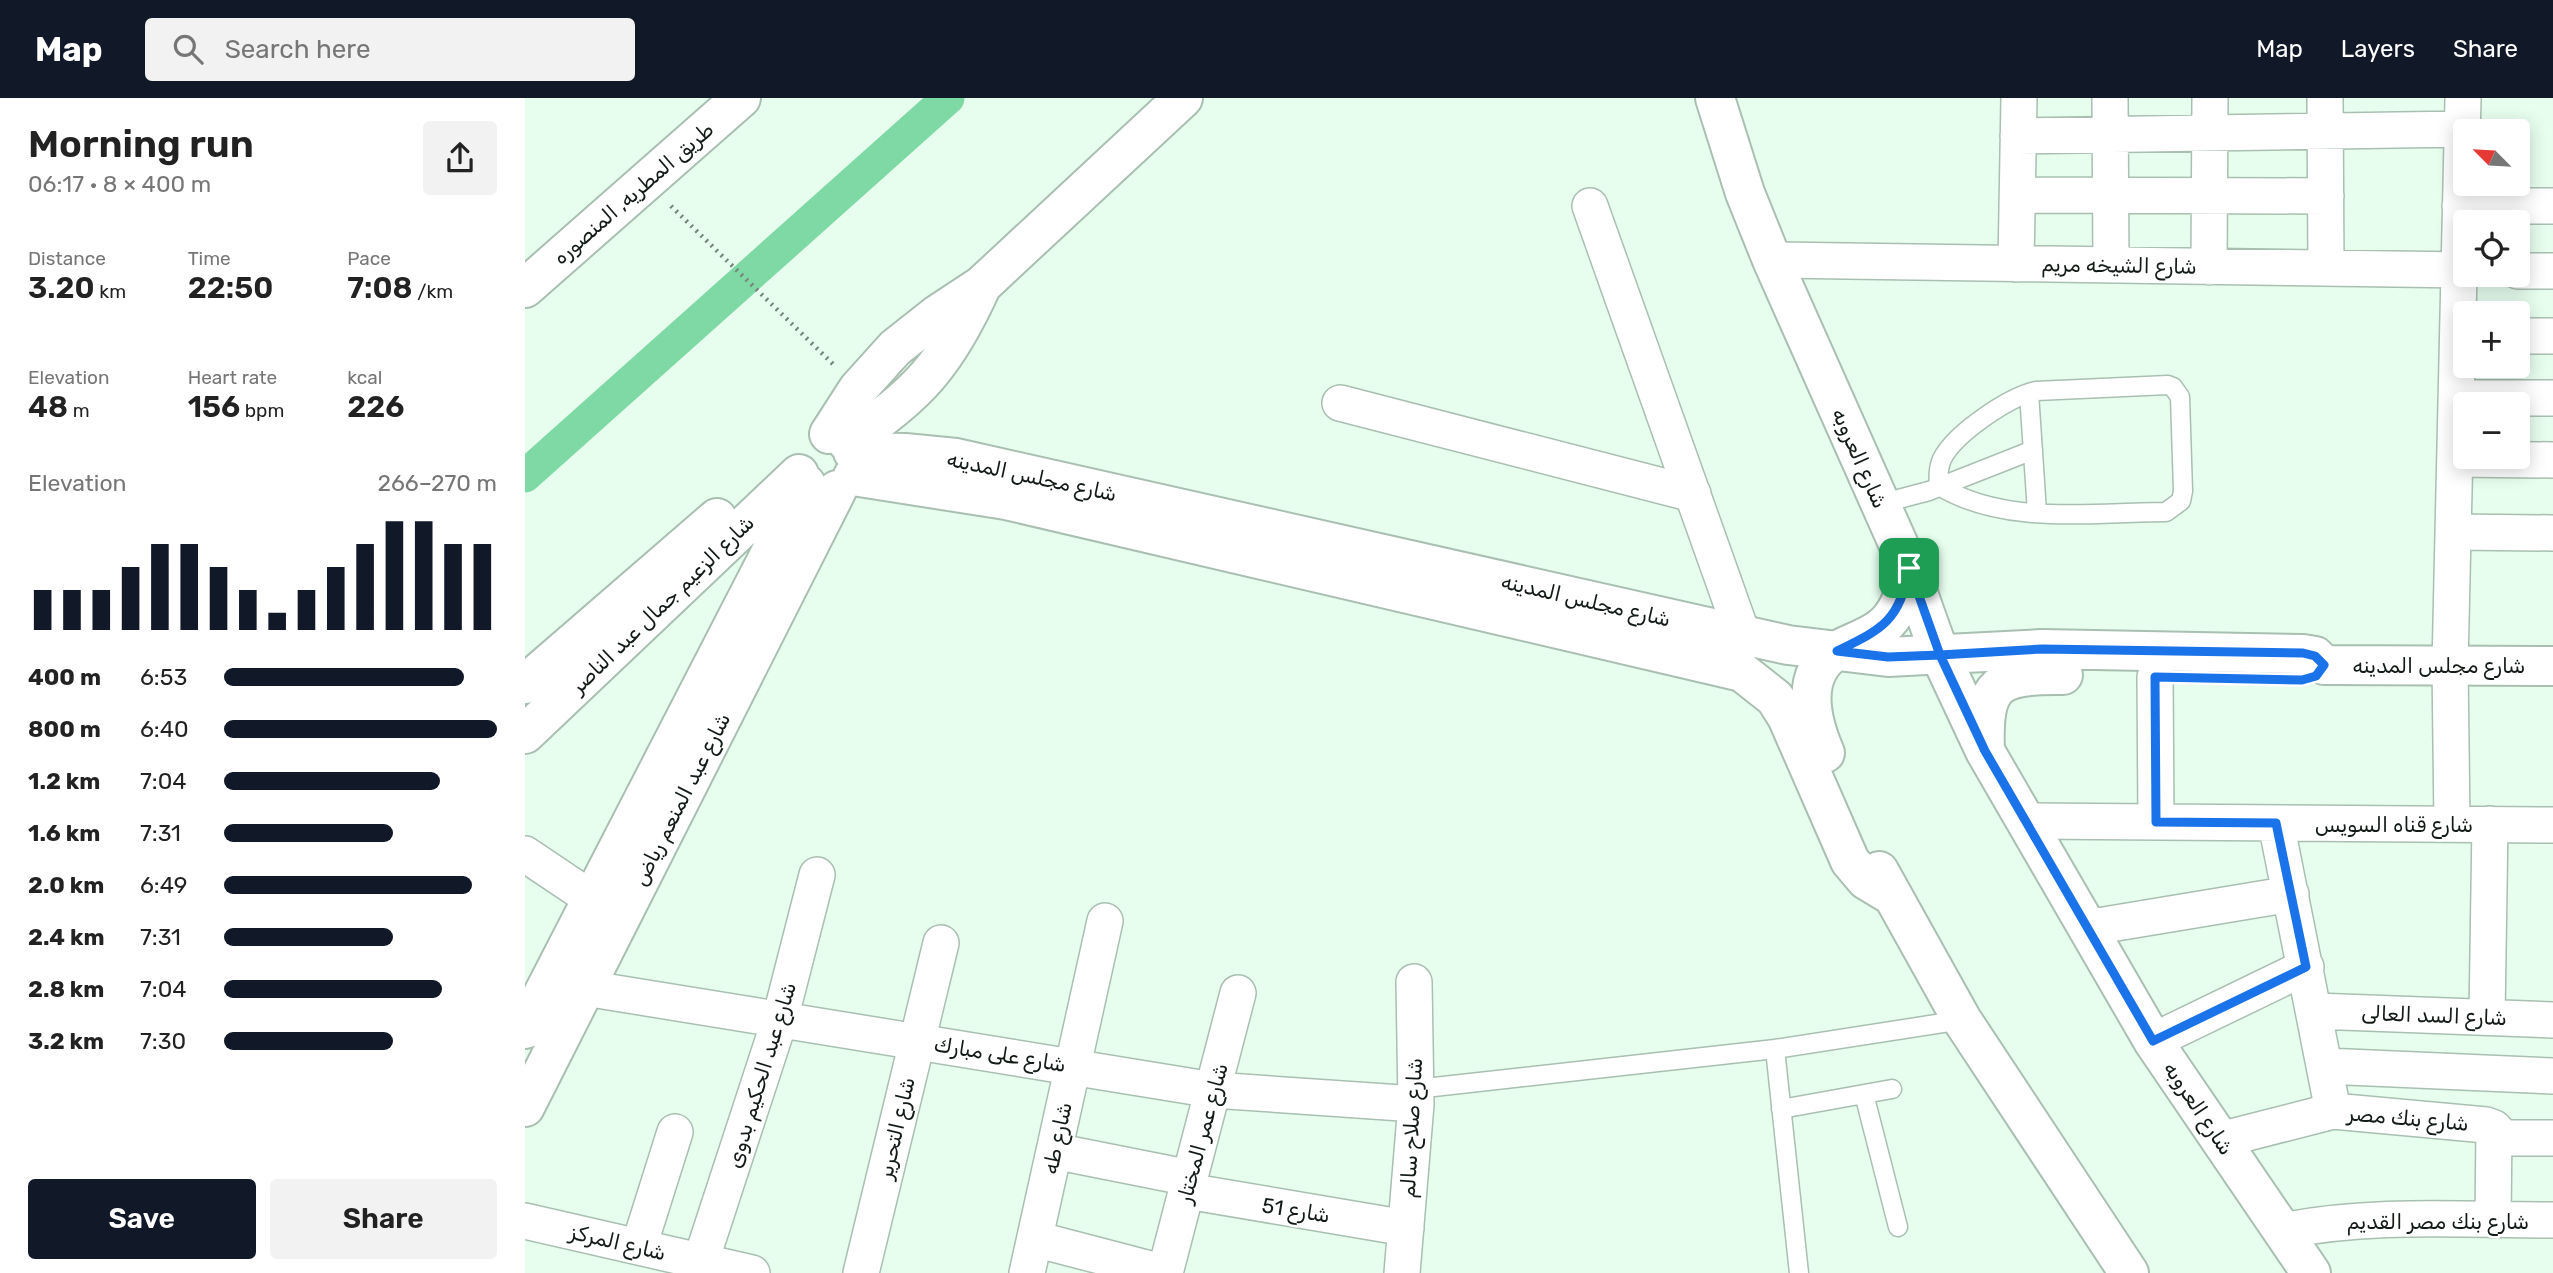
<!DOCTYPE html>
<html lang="en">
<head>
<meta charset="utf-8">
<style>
  :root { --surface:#fff; --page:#f2f2f2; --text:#222; --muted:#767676; --accent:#111827 }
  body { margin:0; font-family:Rubik,"Noto Sans Arabic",sans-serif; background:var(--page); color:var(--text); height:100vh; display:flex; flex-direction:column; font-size:26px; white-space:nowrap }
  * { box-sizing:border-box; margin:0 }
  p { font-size:23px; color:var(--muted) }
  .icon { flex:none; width:38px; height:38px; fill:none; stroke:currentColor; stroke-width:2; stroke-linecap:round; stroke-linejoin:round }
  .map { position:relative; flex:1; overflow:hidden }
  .side { display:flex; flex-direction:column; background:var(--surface); width:525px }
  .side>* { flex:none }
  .needle { width:46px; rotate:294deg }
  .controls { position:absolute; left:1928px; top:21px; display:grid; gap:14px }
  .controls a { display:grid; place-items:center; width:77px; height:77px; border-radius:7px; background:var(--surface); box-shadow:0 4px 18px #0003; font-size:35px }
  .pin { position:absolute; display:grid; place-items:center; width:60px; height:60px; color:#fff; margin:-30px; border-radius:14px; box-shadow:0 4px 10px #0006 }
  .round { display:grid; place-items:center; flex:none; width:74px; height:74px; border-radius:7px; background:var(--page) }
  .headline { display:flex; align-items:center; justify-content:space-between; height:119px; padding:0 28px }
  h1 { font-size:38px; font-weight:600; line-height:52px }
  .stats { display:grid; grid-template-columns:repeat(3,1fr); gap:10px; height:119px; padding:7px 28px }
  .stats div { display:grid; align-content:center }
  .stats b { font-size:30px; font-weight:600 }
  .stats small { font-size:19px; font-weight:400 }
  .stats p { font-size:19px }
  .chart { height:196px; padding:14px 28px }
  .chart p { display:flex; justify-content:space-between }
  .chart svg { width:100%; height:126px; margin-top:7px; stroke:var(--accent); stroke-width:6 }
  .button { display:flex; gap:14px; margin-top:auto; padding:14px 28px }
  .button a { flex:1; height:80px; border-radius:7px; background:var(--accent); color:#fff; font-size:28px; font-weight:600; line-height:80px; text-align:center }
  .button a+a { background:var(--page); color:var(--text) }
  ul { padding:0 28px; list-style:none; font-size:23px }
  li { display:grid; grid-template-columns:112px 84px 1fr; align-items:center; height:52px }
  li i { height:18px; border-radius:9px; background:var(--accent) }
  header { display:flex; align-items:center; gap:42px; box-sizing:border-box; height:98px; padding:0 35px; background:var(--accent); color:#fff }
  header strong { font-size:33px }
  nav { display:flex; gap:38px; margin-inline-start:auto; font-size:24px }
  .search { width:490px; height:63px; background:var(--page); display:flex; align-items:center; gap:18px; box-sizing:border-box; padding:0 24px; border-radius:7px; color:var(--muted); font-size:26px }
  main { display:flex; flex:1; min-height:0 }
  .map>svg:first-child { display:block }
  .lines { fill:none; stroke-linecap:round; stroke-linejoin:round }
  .canal { stroke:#7fd9a5; stroke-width:33 }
  .service-casing { stroke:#a9bfb1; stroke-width:21 }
  .minor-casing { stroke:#a9bfb1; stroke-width:38 }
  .tertiary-casing { stroke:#a9bfb1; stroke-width:42 }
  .secondary-casing { stroke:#a9bfb1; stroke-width:42 }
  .path { stroke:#75847a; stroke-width:4.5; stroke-dasharray:2 5; stroke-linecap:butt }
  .service { stroke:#fff; stroke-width:18 }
  .minor { stroke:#fff; stroke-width:35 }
  .tertiary { stroke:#fff; stroke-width:38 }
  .secondary { stroke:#fff; stroke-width:38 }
  .route-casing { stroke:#fff; stroke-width:14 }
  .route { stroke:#1a73e8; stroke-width:9 }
  .labels { text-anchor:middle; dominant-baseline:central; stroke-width:5; stroke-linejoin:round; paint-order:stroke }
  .street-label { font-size:21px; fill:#131b16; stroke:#fff }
</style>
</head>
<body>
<header>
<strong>Map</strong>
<div class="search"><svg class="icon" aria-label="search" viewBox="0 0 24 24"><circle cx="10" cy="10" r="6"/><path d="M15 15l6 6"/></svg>Search here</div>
<nav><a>Map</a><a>Layers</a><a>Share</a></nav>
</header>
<main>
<section class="side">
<div class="headline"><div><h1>Morning run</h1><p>06:17 · 8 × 400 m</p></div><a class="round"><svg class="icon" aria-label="share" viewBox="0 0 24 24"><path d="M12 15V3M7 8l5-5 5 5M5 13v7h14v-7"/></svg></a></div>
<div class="stats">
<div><p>Distance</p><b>3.20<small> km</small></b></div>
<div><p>Time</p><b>22:50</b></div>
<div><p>Pace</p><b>7:08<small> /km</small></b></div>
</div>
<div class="stats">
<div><p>Elevation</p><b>48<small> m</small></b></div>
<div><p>Heart rate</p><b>156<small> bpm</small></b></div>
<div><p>kcal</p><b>226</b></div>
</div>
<div class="chart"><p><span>Elevation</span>266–270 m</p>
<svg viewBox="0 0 160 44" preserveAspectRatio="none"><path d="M5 44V30M15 44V30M25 44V30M35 44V22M45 44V14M55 44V14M65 44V22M75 44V30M85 44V38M95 44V30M105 44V22M115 44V14M125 44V6M135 44V6M145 44V14M155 44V14"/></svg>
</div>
<ul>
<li><b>400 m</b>6:53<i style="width:88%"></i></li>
<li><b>800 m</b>6:40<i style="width:100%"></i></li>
<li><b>1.2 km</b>7:04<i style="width:79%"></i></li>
<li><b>1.6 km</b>7:31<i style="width:62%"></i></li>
<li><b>2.0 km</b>6:49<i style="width:91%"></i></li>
<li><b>2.4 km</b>7:31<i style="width:62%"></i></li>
<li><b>2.8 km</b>7:04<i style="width:80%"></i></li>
<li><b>3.2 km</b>7:30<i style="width:62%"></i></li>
</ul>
<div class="button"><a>Save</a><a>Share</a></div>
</section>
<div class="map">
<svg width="2028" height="1175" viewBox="0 0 2028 1175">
  <rect width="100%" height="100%" fill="#e7feef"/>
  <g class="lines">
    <path class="canal" d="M0,378l423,-378"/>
    <g class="service-casing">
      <path id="service" d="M1643,287l5,2 7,10 3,94 -2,10 -15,11c-75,0 -160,14 -227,-26 -1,-9 -1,-18 3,-27 13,-26 67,-62 94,-68z
        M1504,295l8,119
        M1355,406l49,-13 104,-41
        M1250,951l24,224
        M891,991l359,-40 187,-29
        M1339,996l34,133
        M1256,1011l111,-20"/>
    </g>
    <g class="minor-casing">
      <path id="minor" d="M1585,0l1,167
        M1800,0l1,170
        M1493,38l444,-7
        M1493,97l308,1
        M1065,108l153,430
        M1935,108h93
        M1247,162l694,10
        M1491,166l3,-166
        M1684,169l1,-169
        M1993,173h35
        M1993,238h35
        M1931,300h97
        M815,305l353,91
        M1930,361l98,1
        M1929,434l99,1
        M1630,579l1,145
        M1500,723l528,4
        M1751,725l57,288
        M1927,726l-2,-159 13,-567
        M0,756l67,45
        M1561,830l205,-34
        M60,890l628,102 203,14
        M1790,913l238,9
        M1962,919l3,-193
        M1628,943l153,-74
        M1800,968l228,10
        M1695,1042l113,-29 153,14 8,3 9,10h50
        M529,1053l136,27
        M662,1093l219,37
        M1968,1122l1,-92
        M0,1123l227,52
        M1757,1133c90,-18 180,-11 271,-11
        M510,1141l130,34
        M114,1148l36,-114
        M172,1175l83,-254 37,-144
        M336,1175l80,-330
        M502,1175l78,-352
        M640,1175l73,-280
        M877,1175l14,-169 -2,-122"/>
    </g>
    <g class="tertiary-casing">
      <path id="tertiary" d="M1190,0l30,95 27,67 137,308 31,87 45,96 168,290 158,232
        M304,336l29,-45 37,-41 43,-34 44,-29 201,-187
        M322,344c71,-46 100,-79 135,-157
        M328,354l52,1 51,5 832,187 100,12 154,-8 261,5 12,2 9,9 229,1
        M328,378l153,24 736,172 33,26 12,19 63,144 16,19 25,15
        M0,586l192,-166
        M0,636l274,-260
        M1460,652c-3,-68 13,-76 78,-75
        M1300,655c-14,-33 -26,-79 11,-102 18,-10 42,-16 55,-33 12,-15 15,-32 18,-50
        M1354,773l83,149 167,253
        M0,931l281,-545
        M0,1009l312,-617"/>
    </g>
    <g class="secondary-casing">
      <path id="secondary" d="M0,190l216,-190"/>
    </g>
    <path class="path" d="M146,108l164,160"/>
    <use href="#service" class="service"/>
    <use href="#minor" class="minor"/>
    <use href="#tertiary" class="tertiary"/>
    <use href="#secondary" class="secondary"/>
  </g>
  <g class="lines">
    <g class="route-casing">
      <path id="route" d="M1384,470c-9,53 -27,61 -72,83l51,6 52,-2 45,96 168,290 153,-74 -30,-144 -120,-1 -1,-145 147,3 14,-4 8,-11 -9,-9 -12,-3 -261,-4 -102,6 -31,-87"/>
    </g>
    <use href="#route" class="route"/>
  </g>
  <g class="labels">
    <g class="street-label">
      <text transform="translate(108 95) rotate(-41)">طريق المطريه, المنصوره</text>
      <text transform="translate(1594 167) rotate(1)">شارع الشيخه مريم</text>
      <text transform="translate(1335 360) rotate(66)">شارع العروبه</text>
      <text transform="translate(507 378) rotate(12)">شارع مجلس المدينه</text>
      <text transform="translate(1061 502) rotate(13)">شارع مجلس المدينه</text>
      <text transform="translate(137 506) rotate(-44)">شارع الزعيم جمال عبد الناصر</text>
      <text x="1914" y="567">شارع مجلس المدينه</text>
      <text transform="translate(156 701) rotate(-63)">شارع عبد المنعم رياض</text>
      <text x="1869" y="726">شارع قناه السويس</text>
      <text transform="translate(1909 917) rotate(2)">شارع السد العالى</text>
      <text transform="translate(475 956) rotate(9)">شارع على مبارك</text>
      <text transform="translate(236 977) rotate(-73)">شارع عبد الحكيم بدوى</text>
      <text transform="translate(1674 1010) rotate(56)">شارع العروبه</text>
      <text transform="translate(1883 1020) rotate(5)">شارع بنك مصر</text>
      <text transform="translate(371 1030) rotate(-77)">شارع التحرير</text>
      <text transform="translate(886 1030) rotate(-87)">شارع صلاح سالم</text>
      <text transform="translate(677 1035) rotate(-75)">شارع عمر المختار</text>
      <text transform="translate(532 1040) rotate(-78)">شارع طه</text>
      <text transform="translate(771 1112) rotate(9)">شارع 51</text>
      <text x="1913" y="1123">شارع بنك مصر القديم</text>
      <text transform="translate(93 1144) rotate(13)">شارع المركز</text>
    </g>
  </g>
</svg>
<div class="controls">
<a><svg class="needle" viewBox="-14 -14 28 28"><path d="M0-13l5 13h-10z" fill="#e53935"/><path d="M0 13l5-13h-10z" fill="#767676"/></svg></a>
<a><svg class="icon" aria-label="locate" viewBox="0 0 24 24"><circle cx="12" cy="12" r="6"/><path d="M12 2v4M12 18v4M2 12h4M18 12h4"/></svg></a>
<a>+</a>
<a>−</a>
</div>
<div class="pin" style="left:1384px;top:470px;background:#1e9e55"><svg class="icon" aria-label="arrive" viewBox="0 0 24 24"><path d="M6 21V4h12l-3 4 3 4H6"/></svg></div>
</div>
</main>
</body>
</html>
